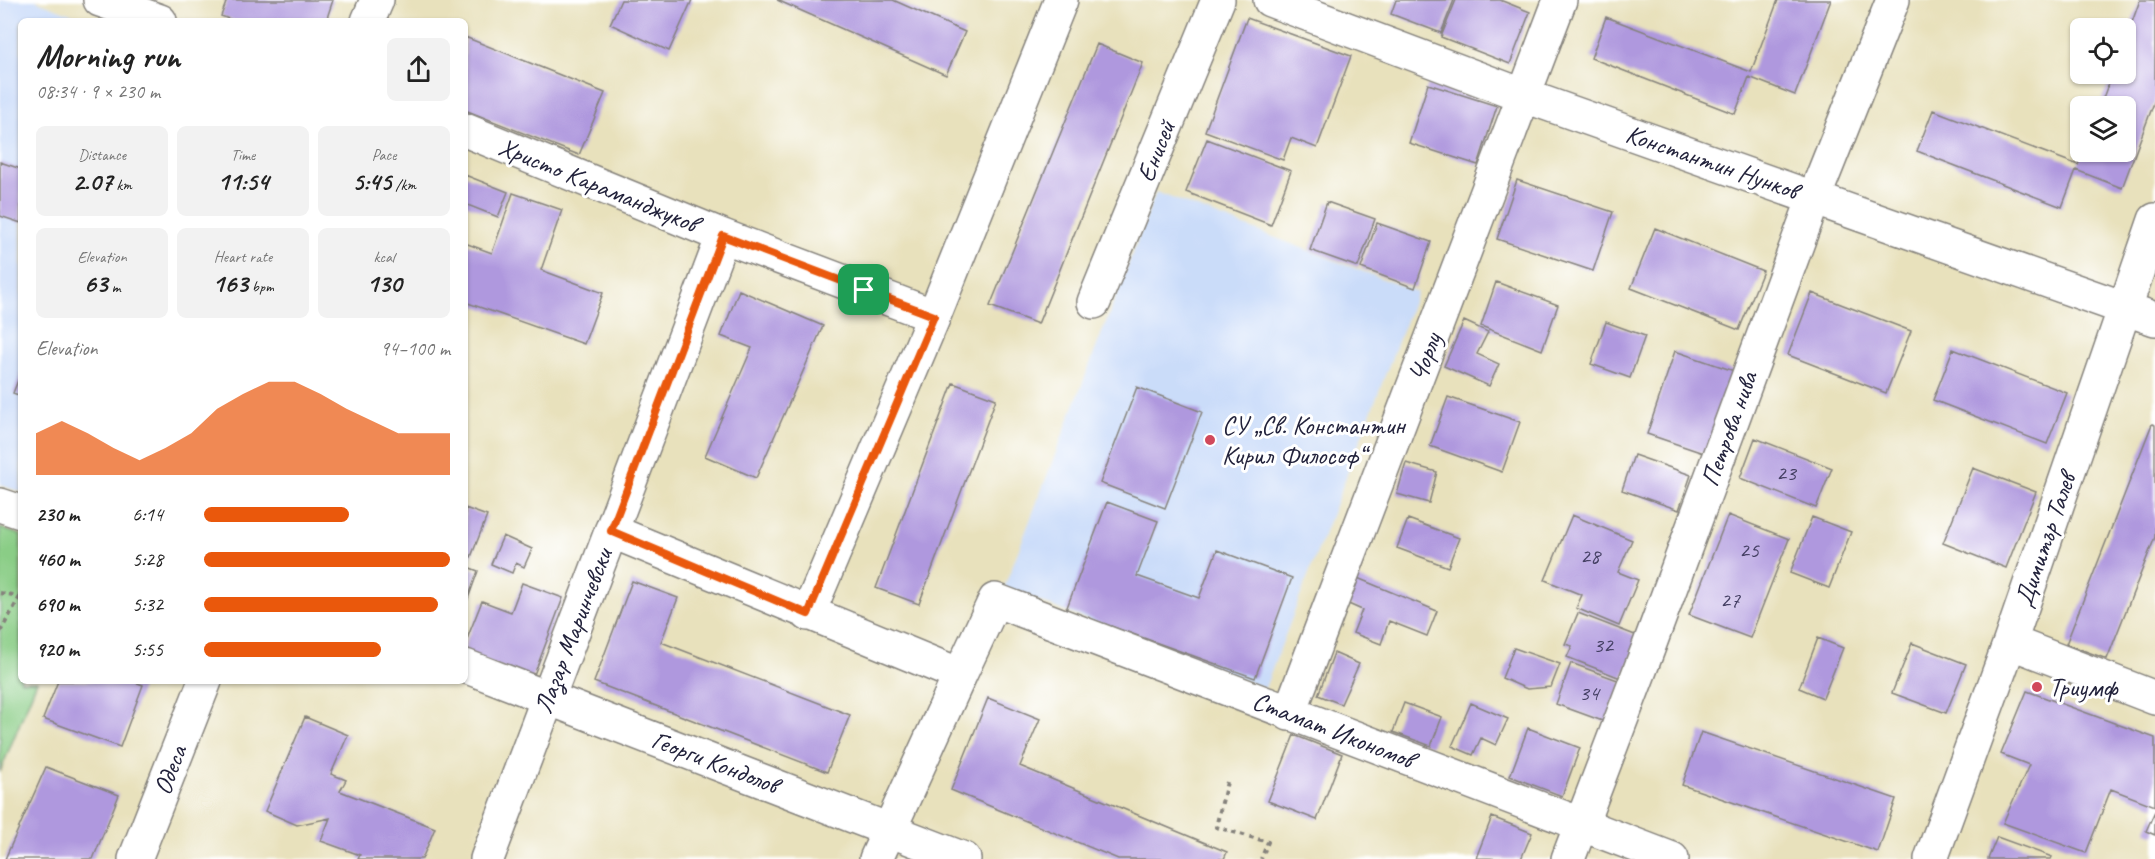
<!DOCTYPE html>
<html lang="en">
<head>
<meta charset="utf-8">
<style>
  :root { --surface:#fff; --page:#f2f2f2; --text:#222; --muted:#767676; --accent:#ea580c }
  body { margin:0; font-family:Caveat,sans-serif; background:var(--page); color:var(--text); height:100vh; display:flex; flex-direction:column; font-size:22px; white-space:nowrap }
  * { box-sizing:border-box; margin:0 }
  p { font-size:20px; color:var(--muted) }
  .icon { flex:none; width:33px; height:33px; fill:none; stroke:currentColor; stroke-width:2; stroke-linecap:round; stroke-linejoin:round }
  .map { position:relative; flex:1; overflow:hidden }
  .side { position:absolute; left:18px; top:18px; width:450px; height:666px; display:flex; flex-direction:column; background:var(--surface); border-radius:9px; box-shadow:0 2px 4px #0004 }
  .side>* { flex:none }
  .controls { position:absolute; left:2070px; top:18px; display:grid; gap:12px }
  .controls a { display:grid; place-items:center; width:66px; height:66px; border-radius:9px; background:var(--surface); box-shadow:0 2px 4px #0004; font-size:30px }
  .pin { position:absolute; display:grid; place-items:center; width:51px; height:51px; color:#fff; margin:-26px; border-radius:12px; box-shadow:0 3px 9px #0006 }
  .round { display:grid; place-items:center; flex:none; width:63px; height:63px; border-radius:9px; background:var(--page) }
  .headline { display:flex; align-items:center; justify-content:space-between; height:102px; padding:0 18px }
  h1 { font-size:33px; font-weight:600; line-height:45px }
  .figures { display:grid; grid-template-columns:repeat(3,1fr); gap:9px; height:102px; padding:6px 18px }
  .figures div { display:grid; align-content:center; border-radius:9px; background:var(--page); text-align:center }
  .figures b { font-size:26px; font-weight:600 }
  .figures small { font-size:16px; font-weight:400 }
  .figures p { font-size:16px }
  .chart { height:168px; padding:12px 18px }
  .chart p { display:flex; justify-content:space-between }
  .chart svg { width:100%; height:108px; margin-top:6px; fill:var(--accent); opacity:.7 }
  ul { padding:0 18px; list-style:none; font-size:20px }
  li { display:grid; grid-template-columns:96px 72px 1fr; align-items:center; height:45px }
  li i { height:15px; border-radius:8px; background:var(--accent) }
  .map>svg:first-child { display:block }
  .built { fill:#cadcf9 }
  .green { fill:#8acd86; stroke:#567860; stroke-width:1.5 }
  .building { fill:#af98de }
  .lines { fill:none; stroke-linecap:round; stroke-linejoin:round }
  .minor-casing { stroke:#85827c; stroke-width:36 }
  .path { stroke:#85827c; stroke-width:4; stroke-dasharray:4.5 4.5; stroke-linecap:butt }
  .minor { stroke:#fff; stroke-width:33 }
  .route-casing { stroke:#fff; stroke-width:12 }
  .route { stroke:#ea580c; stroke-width:8 }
  .poi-dot { fill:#d1495b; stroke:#fff; stroke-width:2 }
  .labels { text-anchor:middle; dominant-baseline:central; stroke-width:6; stroke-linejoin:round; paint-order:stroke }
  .number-label { font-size:22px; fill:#454064 }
  .street-label { font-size:26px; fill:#22223b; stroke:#fff }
  .poi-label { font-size:26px; fill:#22223b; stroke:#fff; text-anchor:start }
</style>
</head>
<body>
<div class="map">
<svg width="2155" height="859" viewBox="0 0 2155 859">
  <rect width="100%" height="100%" fill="#fff"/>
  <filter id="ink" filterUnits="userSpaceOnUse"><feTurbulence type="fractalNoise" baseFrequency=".0167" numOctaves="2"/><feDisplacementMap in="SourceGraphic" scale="12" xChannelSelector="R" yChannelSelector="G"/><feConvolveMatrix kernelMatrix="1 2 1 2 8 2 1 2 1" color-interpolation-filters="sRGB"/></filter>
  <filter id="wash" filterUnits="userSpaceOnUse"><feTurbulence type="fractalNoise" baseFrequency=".008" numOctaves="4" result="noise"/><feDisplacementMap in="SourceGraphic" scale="24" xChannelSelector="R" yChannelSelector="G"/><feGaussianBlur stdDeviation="1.35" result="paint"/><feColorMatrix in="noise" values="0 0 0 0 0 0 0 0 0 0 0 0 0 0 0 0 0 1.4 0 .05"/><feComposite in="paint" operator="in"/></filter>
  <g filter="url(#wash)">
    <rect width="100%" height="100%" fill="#e8e1bc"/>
    <path class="built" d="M0,0h35l54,21h-68v471l-21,-7z
      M1156,192l261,100 -152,396 -261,-100z"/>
    <path class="green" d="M0,528l21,7v146h16l-37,91z"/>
    <g id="blocks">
      <path class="building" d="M227,0h106l-7,21h-91l-14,-5z
        M621,0h71l-23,51 -59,-27z
        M777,0h116l72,32 -19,43z
        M1396,0h58l-13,33 -50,-19z
        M1456,0h44l30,12 -20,52 -69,-27z
        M1778,0h53l-36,95 -46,-18 -14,37 -144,-56 15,-41 145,55z
        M2140,0h15v100l-33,88 -46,-18 -14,37 -145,-56 16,-41 145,55 5,-13h43v-46h-26l12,-32h14v-35z
        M1247,18l104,38 -34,92 -26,-10 -8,22 -78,-29z
        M465,37l140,56 -26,62 -114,-45z
        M1097,44l46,19 -105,261 -48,-18z
        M1428,84l69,22 -19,59 -69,-22z
        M1207,139l84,32 -20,54 -85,-33z
        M0,162l21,7v54l-21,-7z
        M465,175l43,17 -10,25 -33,-13z
        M1517,180l96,32 -20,59 -96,-32z
        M513,193l49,17 -21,60 62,23 -19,51 -119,-42v-59l27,10z
        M1327,202l48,17 -17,48 -48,-17z
        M1377,223l54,19 -16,46 -54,-20z
        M1655,228l108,43 -24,59 -108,-42z
        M1496,282l62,23 -16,45 -61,-24z
        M739,290l84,36 -67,152 -51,-22 47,-108 -31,-12z
        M1812,293l99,38 -25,62 -98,-38z
        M1464,321l24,11 -11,22 22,10 -10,22 -45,-20z
        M1606,322l39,14 -15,42 -39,-14z
        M1953,349l114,44 -20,51 -114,-44z
        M1675,351l62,21 -28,83 -62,-21z
        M21,373v23l-8,-3z
        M953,383l43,16 -77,205 -43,-16z
        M1137,387l65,25 -37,96 -65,-25z
        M1448,397l72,25 -18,50 -72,-26z
        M2152,424l3,1v112l-48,122 -41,-15z
        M1755,438l77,30 -16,40 -76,-30z
        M1634,455l57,20 -12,35 -57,-20z
        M1406,463l31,9 -8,31 -32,-9z
        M1973,468l63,24 -30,76 -63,-25z
        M1107,502l51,19 -21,55 62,22 18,-48 75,28 -37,100 -189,-68z
        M465,508l22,8 -16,41 -6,-2z
        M1572,515l60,25 -14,32 20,8 -19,46 -43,-18 6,-13 -37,-15z
        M1728,515l61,24 -39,99 -61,-23z
        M1812,517l39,15 -22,56 -39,-15z
        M1408,519l51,19 -11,29 -51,-19z
        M503,536l29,13 -8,18 -8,-4 -4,10 -21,-9z
        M465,566l13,5 -13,36z
        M1355,577l82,34 -10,25 -38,-15 -8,23 -28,-11 9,-23 -18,-8z
        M632,581l46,17 -17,44 189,73 -23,57 -233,-90z
        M522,583l41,15 -31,82 -67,-26v-10l17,-43 29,11z
        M1578,613l62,24 -17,42 -56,-22 5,-11 -7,-2z
        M1818,638l25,10 -20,50 -24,-10z
        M1912,643l54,21 -20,49 -54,-20z
        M1514,648l46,16 -9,23 -24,2 -25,-11z
        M1334,653l25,11 -18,40 -23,-9z
        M1571,663l52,19 -15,41 -52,-19z
        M58,681h74l11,4 -23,62 -77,-28z
        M2027,691l128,47v68l-44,-17 -25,64 -83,-30 26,-58 -28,-11z
        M988,698l52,21 -20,47 207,86 -3,7h-106l-167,-69z
        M1404,703l38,14 -11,29 -38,-14z
        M1471,703l37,16 -12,26 -15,-7 -8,17 -21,-9z
        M305,717l43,18 -17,39 15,6 -6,11 95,37 -13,31h-64l2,-4 -39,-14 9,-23 -33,7 -32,-14z
        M1528,728l52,20 -18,48 -52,-20z
        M1701,732l195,67 -18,53 -196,-67z
        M1294,735l48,19 -25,66 -49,-19z
        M46,767l73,28 -26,64h-88z
        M2155,811v24l-9,-4z
        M1492,817l40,16 -11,26 -45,-1z
        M1997,837l55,20 -1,2h-63z"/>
    </g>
  </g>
  <g filter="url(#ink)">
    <use href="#blocks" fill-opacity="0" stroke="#85827c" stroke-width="1.5"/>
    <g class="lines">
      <g class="minor-casing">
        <path id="minor" d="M100,0l60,21
          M1270,0l255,96 630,223
          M368,21l9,-21
          M465,130l258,106 211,80
          M1094,302l124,-302
          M0,505l21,7
          M611,531l349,144 35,-75 677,259
          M808,614l126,-298 127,-316
          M2010,642l145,56
          M465,666l499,193
          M1289,714l271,-714
          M135,859l70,-178
          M487,859l236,-623
          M876,859l84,-184
          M1568,859l80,-210 166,-451 79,-198
          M1931,859l79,-217 145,-422"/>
      </g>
      <path class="path" d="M0,593l20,3
        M0,632l21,-37
        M1227,782l-11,45 52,15 -7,17"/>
      <use href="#minor" class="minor"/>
    </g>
  </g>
  <g class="lines" filter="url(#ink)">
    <g class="route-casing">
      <path id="route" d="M723,236l211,80 -126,298 -197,-83z"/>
    </g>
    <use href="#route" class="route"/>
  </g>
  <g class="poi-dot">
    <circle cx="1210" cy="440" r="6"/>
    <circle cx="2037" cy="687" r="6"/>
  </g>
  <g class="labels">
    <g class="number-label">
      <text x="1786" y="473">23</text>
      <text x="1749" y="550">25</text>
      <text x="1590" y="556">28</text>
      <text x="1730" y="600">27</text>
      <text x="1603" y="645">32</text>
      <text x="1589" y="693">34</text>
    </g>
    <g class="street-label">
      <text transform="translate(1156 151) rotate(-68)">Енисей</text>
      <text transform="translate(1712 162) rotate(19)">Константин Нунков</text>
      <text transform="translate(598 185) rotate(22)">Христо Караманджуков</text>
      <text transform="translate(1425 357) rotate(-69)">Чорлу</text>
      <text transform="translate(1729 429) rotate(-70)">Петрова нива</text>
      <text transform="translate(2045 540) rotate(-71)">Димитър Талев</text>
      <text transform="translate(573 631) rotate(-69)">Лазар Маринчевски</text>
      <text transform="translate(1333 730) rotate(21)">Стамат Икономов</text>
      <text transform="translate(715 762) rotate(21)">Георги Кондолов</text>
      <text transform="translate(170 770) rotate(-69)">Одеса</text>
    </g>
    <g class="poi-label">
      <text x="1222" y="425">СУ „Св. Константин<tspan x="1222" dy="30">Кирил Философ“</tspan></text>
      <text x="2049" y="687">Триумф</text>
    </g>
  </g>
</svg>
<div class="controls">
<a><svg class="icon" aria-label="locate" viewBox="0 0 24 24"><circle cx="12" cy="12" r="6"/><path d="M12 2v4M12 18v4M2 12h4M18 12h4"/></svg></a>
<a><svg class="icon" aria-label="layers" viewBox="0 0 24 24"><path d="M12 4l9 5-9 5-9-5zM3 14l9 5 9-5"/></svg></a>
</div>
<div class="pin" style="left:864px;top:290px;background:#1e9e55"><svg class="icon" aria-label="arrive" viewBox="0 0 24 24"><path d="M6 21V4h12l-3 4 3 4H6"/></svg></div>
<section class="side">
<div class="headline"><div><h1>Morning run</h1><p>08:34 · 9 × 230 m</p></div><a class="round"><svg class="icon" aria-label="share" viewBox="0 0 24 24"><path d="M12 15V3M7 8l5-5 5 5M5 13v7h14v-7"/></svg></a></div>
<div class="figures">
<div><p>Distance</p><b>2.07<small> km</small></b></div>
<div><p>Time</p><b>11:54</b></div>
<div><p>Pace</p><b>5:45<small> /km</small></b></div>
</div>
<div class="figures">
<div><p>Elevation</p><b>63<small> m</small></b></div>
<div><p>Heart rate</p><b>163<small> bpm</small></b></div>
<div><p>kcal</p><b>130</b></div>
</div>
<div class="chart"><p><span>Elevation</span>94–100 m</p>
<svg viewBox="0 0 160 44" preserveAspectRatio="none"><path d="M0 44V27L10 22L20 27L30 33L40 38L50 33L60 27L70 17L80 11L90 6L100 6L110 11L120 17L130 22L140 27L150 27L160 27V44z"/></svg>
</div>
<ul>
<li><b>230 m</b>6:14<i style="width:59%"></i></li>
<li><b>460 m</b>5:28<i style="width:100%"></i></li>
<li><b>690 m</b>5:32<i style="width:95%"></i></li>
<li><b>920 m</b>5:55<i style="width:72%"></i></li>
</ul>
</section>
</div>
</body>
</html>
